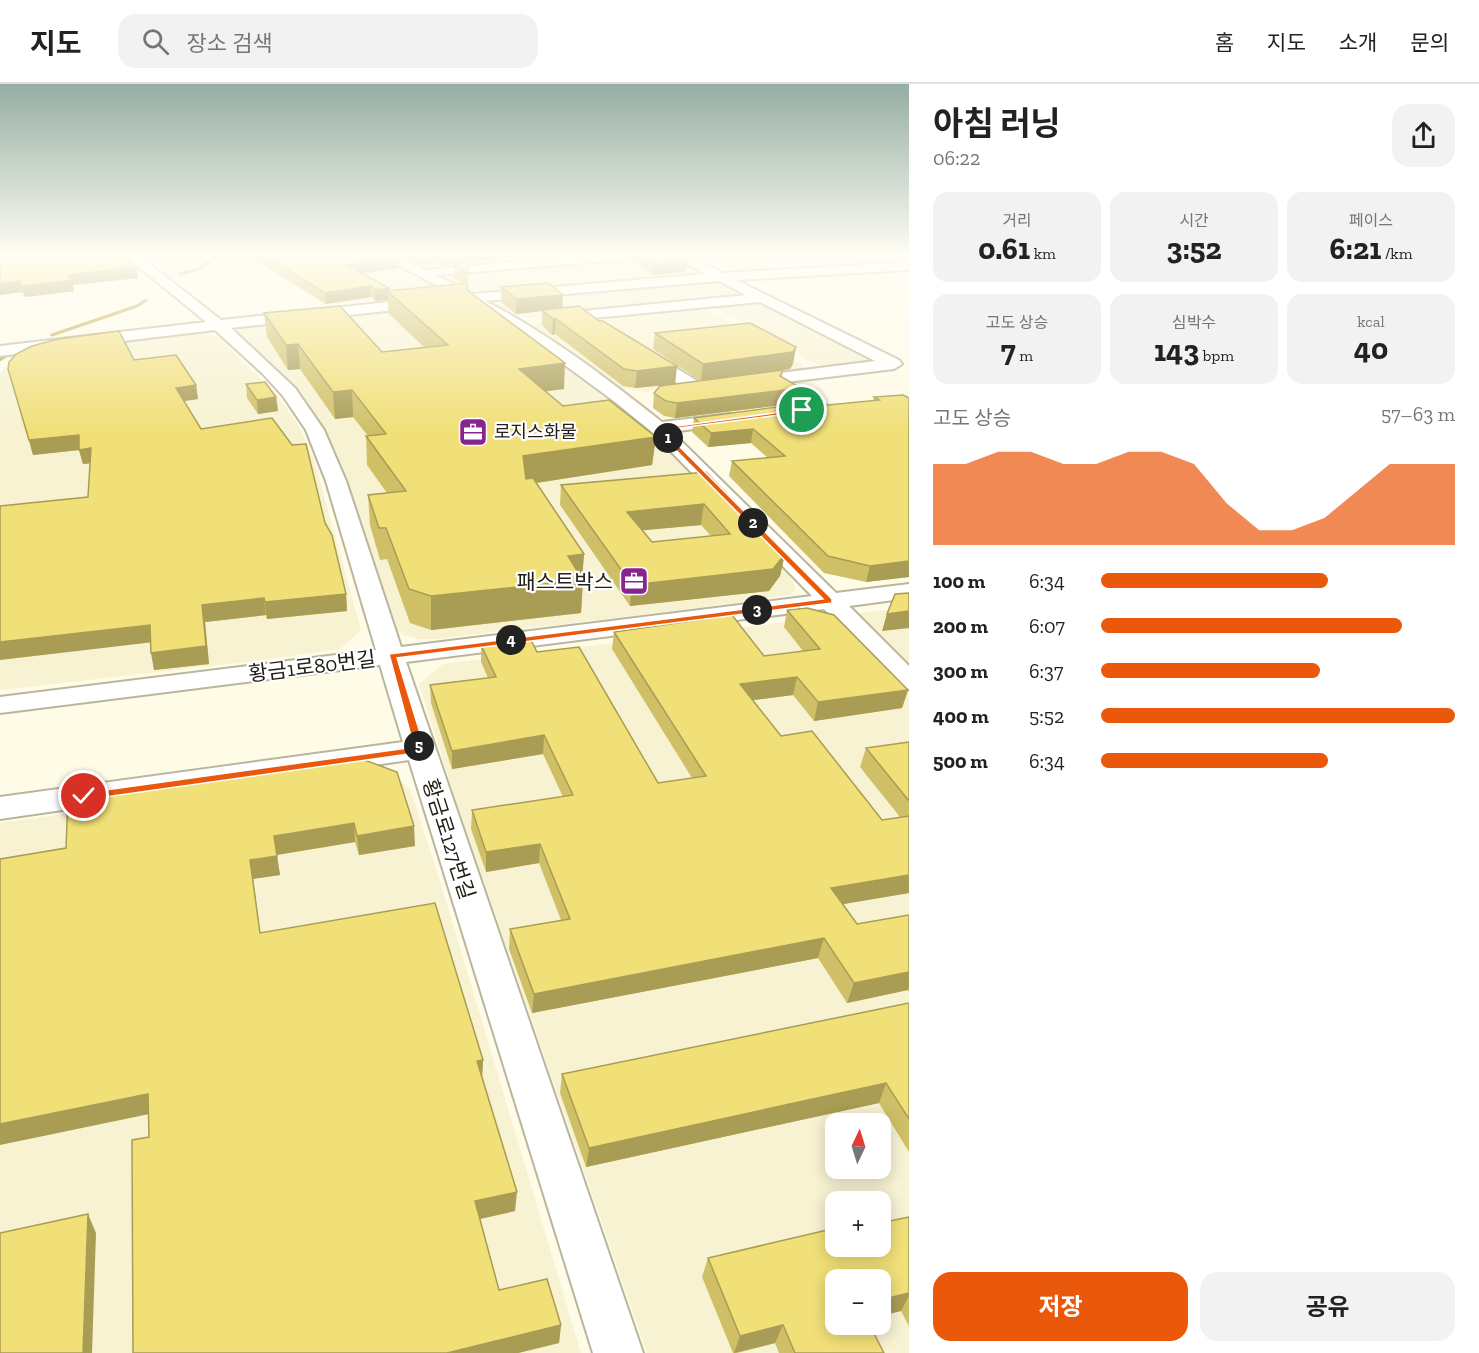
<!DOCTYPE html>
<html lang="ko">
<head>
<meta charset="utf-8">
<style>
  :root { --surface:#fff; --page:#f2f2f2; --text:#222; --muted:#767676; --line:#e0e0e0; --accent:#ea580c }
  body { margin:0; font-family:"Zilla Slab","Noto Sans KR",serif; background:var(--page); color:var(--text); height:100vh; display:flex; flex-direction:column; font-size:22px; white-space:nowrap }
  * { box-sizing:border-box; margin:0 }
  p { font-size:20px; color:var(--muted) }
  .icon { flex:none; width:33px; height:33px; fill:none; stroke:currentColor; stroke-width:2; stroke-linecap:round; stroke-linejoin:round }
  .map { position:relative; flex:1; overflow:hidden }
  .details { display:flex; flex-direction:column; background:var(--surface); width:570px }
  .details>* { flex:none }
  .needle { width:39px; rotate:4deg }
  .fabs { position:absolute; left:825px; top:1029px; display:grid; gap:12px }
  .fabs a { display:grid; place-items:center; width:66px; height:66px; border-radius:12px; background:var(--surface); box-shadow:0 3px 15px #0003; font-size:30px }
  .pin { position:absolute; display:grid; place-items:center; width:51px; height:51px; color:#fff; margin:-26px; border:3px solid #fff; border-radius:50%; box-shadow:0 2px 6px #0007 }
  .km { position:absolute; width:30px; height:30px; margin:-15px; border-radius:50%; background:#222; color:#fff; font-size:16px; line-height:30px; text-align:center }
  .round { display:grid; place-items:center; flex:none; width:63px; height:63px; border-radius:18px; background:var(--page) }
  .head { display:flex; align-items:center; justify-content:space-between; height:102px; padding:0 24px }
  h1 { font-size:33px; font-weight:700; line-height:45px }
  .metrics { display:grid; grid-template-columns:repeat(3,1fr); gap:9px; height:102px; padding:6px 24px }
  .metrics div { display:grid; align-content:center; border-radius:15px; background:var(--page); text-align:center }
  .metrics b { font-size:30px; font-weight:700 }
  .metrics small { font-size:16px; font-weight:400 }
  .metrics p { font-size:16px }
  .chart { height:168px; padding:12px 24px }
  .chart p { display:flex; justify-content:space-between }
  .chart svg { width:100%; height:108px; margin-top:6px; fill:var(--accent); opacity:.7 }
  .action { display:flex; gap:12px; margin-top:auto; padding:12px 24px }
  .action a { flex:1; height:69px; border-radius:18px; background:var(--accent); color:#fff; font-size:24px; font-weight:700; line-height:69px; text-align:center }
  .action a+a { background:var(--page); color:var(--text) }
  ul { padding:0 24px; list-style:none; font-size:20px }
  li { display:grid; grid-template-columns:96px 72px 1fr; align-items:center; height:45px }
  li i { height:15px; border-radius:8px; background:var(--accent) }
  header { display:flex; align-items:center; gap:36px; box-sizing:border-box; height:84px; padding:0 30px; background:var(--surface); border-bottom:2px solid var(--line) }
  header strong { font-size:28px }
  nav { display:flex; gap:33px; margin-inline-start:auto; font-size:21px }
  .search { width:420px; height:54px; background:var(--page); display:flex; align-items:center; gap:15px; box-sizing:border-box; padding:0 21px; border-radius:18px; color:var(--muted); font-size:22px }
  main { display:flex; flex:1; min-height:0 }
  .map>svg:first-child { display:block }
  .built { fill:#f7f2d1; fill-rule:evenodd }
  .lines { fill:none; stroke-linecap:round; stroke-linejoin:round }
  .stream-far1 { stroke:#b8a63c; stroke-width:3 }
  .stream { stroke:#b8a63c; stroke-width:4 }
  .minor-casing { stroke:#bab69d; stroke-width:4 }
  .minor { fill:#fff; fill-rule:evenodd }
  .wall { fill:#cfc067; fill-rule:evenodd }
  .shaded-wall { fill:#a99c54 }
  .building { fill:#f1df78; stroke:#a99c54; stroke-width:1.5; fill-rule:evenodd }
  .route { fill:#ea580c; stroke:#fff; stroke-width:1.5 }
  .labels { text-anchor:middle; dominant-baseline:central; stroke-width:4.5; stroke-linejoin:round; paint-order:stroke }
  .far-poi-label { font-size:18px; fill:#222017; stroke:#fff; text-anchor:start }
  .poi-label { font-size:21px; fill:#222017; stroke:#fff; text-anchor:end }
  .street-label { font-size:21px; fill:#222017; stroke:#fff }
</style>
</head>
<body>
<header>
<strong>지도</strong>
<div class="search"><svg class="icon" aria-label="search" viewBox="0 0 24 24"><circle cx="10" cy="10" r="6"/><path d="M15 15l6 6"/></svg>장소 검색</div>
<nav><a>홈</a><a>지도</a><a>소개</a><a>문의</a></nav>
</header>
<main>
<div class="map">
<svg width="909" height="1269" viewBox="0 0 909 1269">
  <rect width="100%" height="100%" fill="#fefbe7"/>
  <path class="built" d="M245,170h129l68,35 -6,5 -111,11z
    M396,170h216l-173,15 -18,-2z
    M671,172l23,11 2,3 -11,4 -202,17 -18,-1 -23,-11 -1,-3 57,-9z
    M706,196l14,2 22,13 -21,6 -183,17 -24,-2 -23,-14 1,-2z
    M749,218l19,4 94,48 7,6 -1,2 -37,5 -15,-3 -93,-51 -6,-5z
    M688,224l21,4 93,52 2,5 -102,13 -7,-1 -91,-62 2,-2z
    M386,225l143,29 132,104 127,131 7,13v5l-5,3 -36,7 -318,38h-18l-14,-4 -7,-5 -7,-11 -53,-163 -13,-27 -25,-37 -62,-61 5,-4z
    M584,236l92,63v2l-8,4 -22,3 -24,-3 -84,-58 -5,-7 9,-3z
    M198,249l19,3 55,54 24,31 17,35 48,174 -21,19 -94,13 -246,28v-317l9,-9 116,-25z
    M909,523v746h-262l-189,-546 -39,-123 24,-20zM836,1040h44v44h-44zM836,1118h44v44h-44zM836,1196h44v44h-44z
    M356,689l42,6 12,10 29,89 142,475h-581v-530z"/>
  <g class="lines">
    <path class="stream-far1" d="M180,190l19,-5 16,-12 -2,-3
      M52,251l85,-29 9,-6"/>
    <path class="stream" d="M0,275l5,-3"/>
    <g class="minor-casing">
      <path id="minor" d="M123,170h14l84,66 233,-25 -75,-41h15l32,16 174,-16h50l-6,4 -208,17 36,19 233,-20 -36,-20h16l38,19 186,-11v8l-173,10 163,80 3,4 -8,5 -149,18 -6,-1 -2,-4 2,-4 136,-17 -115,-59 -208,20 -7,-4 7,-4 194,-19 -27,-14 -234,20c63,32 121,77 177,121l68,-8 6,1 3,4 -3,4 -64,9 164,161 73,-9v14l-60,8 60,60v23l-10,-2 -75,-78 -418,53 237,691h-50l-184,-593 -409,59v-22l403,-55 -23,-77 -380,48v-16l376,-47 -50,-169 -20,-51 -23,-34 -20,-22 -48,-44 -215,26v-10l206,-24zM468,218l41,22 106,78 37,30 160,164 -411,51 -55,-166 -22,-51 -29,-42 -64,-60z
        M644,264l58,36 2,4 -2,4h-12l-52,-36 -2,-3z"/>
    </g>
    <use href="#minor" class="minor"/>
  </g>
  <path class="wall" d="M0,170l136,13 2,11 -65,7 1,6 -49,6 -3,-5 -22,3z
    M246,170h147l6,3v11l-37,5 27,17 73,-6 -8,-7v-13l-14,1 -3,-3 -17,3 -21,-11h134l-64,8 -2,28 97,99 -19,2 18,15 93,31 -4,28 -115,18 47,71 -2,24 1,2 -2,33 -150,17 -21,-7 -23,-64 -7,1 -10,-35 -2,-30 19,-2 -20,-28 -1,-29h2l-15,-19 -18,2 -35,-50 -12,1 -21,-33 -3,-24 118,39 42,-5 -36,-34v-13l-13,1 -4,-4 -45,7z
    M627,170h48l12,7 -1,11 -33,3 -19,-12 -8,-1z
    M501,203l98,34 78,45 -2,18 -40,4 -12,-2 -68,-52 -3,1 -10,-10v-14l-26,3 -15,-12z
    M655,249l138,31 -3,5 -89,12 -48,-32z
    M134,276l62,25 2,14 -14,2 17,28 124,94 21,71 1,17 -80,8 -1,-4 -61,7 4,42 -55,6 -3,-27 -61,-180 -7,1 -4,-14 -46,5 -25,-86z
    M783,286l-1,7 16,26 -123,15 -11,-2 -11,-8 1,-15z
    M246,300l30,13 2,14 -20,3 -11,-16z
    M903,311l6,182 -43,5 -42,-9 -95,-97 3,-15 36,-3 -17,-15 -43,4 -16,-15 2,-14 179,-17 1,-4z
    M706,388l79,82 -5,22 -11,15 -139,15 -70,-101 1,-20zM701,441l10,11 -59,6 -10,-12z
    M787,526l121,80 -6,18 -88,13 -21,-26 -40,5 28,36 101,84 18,-3 -40,-50 6,-19 43,-6v151l-66,11 14,20 52,-9v77l-1,-2 -61,13 -29,-45 -286,55 -23,-64 1,-20 51,-9 -22,-57 -53,9 -15,-43 1,-19 91,-13 -20,-43 -91,15 -21,-66 -1,-18 58,-7 -7,-16v-17l56,7 121,131 34,-5 -80,-129 2,-17 150,24 39,-5 -19,-24z
    M359,674l56,88 -56,9 -4,-13 -78,13 3,20 -27,4 7,54 223,127 -1,18 33,133 -35,8 19,71 62,35 -2,18 -41,10h-385l16,-216v-22l-83,-267 66,-56z
    M909,919v149l-30,-49 -293,64 -26,-74 2,-19z
    M909,1133v109l-8,-15 -21,5v-36h-44l48,73h-105l-4,-10 -38,10h-4l-31,-76 6,-19 128,-12z"/>
  <path class="shaded-wall" d="M420,170h17v8l-17,3z
    M447,170h86l-64,8 -1,27 1,-27 -29,3v-10z
    M399,173v11l-52,7 -1,-10z
    M687,177l-1,11 -33,3 1,-11z
    M136,183l2,11 -65,7 1,6 -49,6 -3,-11 46,-11z
    M20,197l2,11 -22,3v-11z
    M371,202v11l-45,7 -1,-11z
    M389,204v4l-2,-1 1,9 -13,1v-11z
    M563,211l-1,15h-20v1l-26,3 1,-15z
    M553,235h3l-1,15 -3,1z
    M298,260l2,25 -12,1 -2,-25z
    M796,263l-3,17 -3,5 -89,12 2,-17z
    M565,279l-1,26 -46,6 1,-26z
    M677,282l-2,18 -40,4 2,-17z
    M196,301l2,14 -20,3 -2,-14z
    M801,304l-3,15 -123,15 2,-15z
    M352,306l1,27 -18,2 -2,-27z
    M276,313l2,14 -20,3 -1,-14z
    M753,345l-2,14 -43,4 3,-14z
    M79,351l12,13 3,15 -11,1 -4,-14 -46,5 -4,-15z
    M656,353l-4,28 -130,20 1,-29z
    M704,420l-3,21 -76,7 2,-20z
    M584,470l-2,26h1l-2,33 -150,17v-34l137,-40z
    M785,470l-5,22 -11,15 -139,15 2,-21z
    M909,477v16l-43,5 4,-16z
    M346,510l1,17 -80,8 -2,-17z
    M264,514l2,17 -61,7 4,42 -55,6 -3,-17 51,-48z
    M909,527v17l-27,3 5,-17z
    M150,541l4,17 -154,18v-18z
    M797,593l-4,18 -56,7 3,-18z
    M908,606l-6,18 -88,13 4,-19z
    M544,651l-1,19 -91,15v-18z
    M354,739l1,19 -79,13 -2,-19z
    M414,742l1,20 -56,9 -2,-19z
    M540,760l-1,19 -53,9v-20z
    M277,772l3,19 -27,4 10,74 -13,-93z
    M909,791v18l-83,14 5,-19z
    M824,854l-6,20 -286,55 2,-19z
    M909,888v15l-1,3 -61,13 7,-20z
    M483,976l-1,19 -5,-18z
    M886,999l-7,20 -293,64 3,-19z
    M148,1010l6,19 -154,32v-21z
    M517,1108l-2,19 -40,9v-19z
    M88,1130l8,19 -4,120h-9z
    M909,1209v3l-8,15 -21,5v-16z
    M561,1241l-2,18 -41,10h-71z
    M783,1241l-8,18 -41,10 6,-17z"/>
  <path class="building" d="M0,170h122l14,13 -68,8 4,5 -50,6 -2,-5 -20,3z
    M262,170h131l6,3 -53,8 43,23 -14,2 -4,-4 -46,7z
    M637,170h38l12,7 -33,3z
    M469,178l-1,12 -14,-11z
    M467,199v7l98,73 -46,6 44,37 46,-6 47,37 -133,19 3,23 7,-1 51,76 -16,2 15,24 -152,16 -22,-7 -23,-61h-7l-11,-33 38,-4 -40,-55 20,-2 -34,-44 -19,2 -35,-48 -12,1 -22,-32 76,-7 42,46 66,-7 -61,-54z
    M548,199l15,12 -46,4 -16,-12z
    M579,222l20,15h4l74,45 -40,5 -13,-2 -68,-50h-3l-11,-9z
    M750,239l46,24 -3,5 -90,12 -48,-31z
    M119,247l15,29 42,-5 20,30 -20,3 25,41 71,-11 20,27 14,-1 19,79 7,12 14,59 -81,8 -1,-4 -62,7 4,41 -55,7 -1,-28 -150,17v-136l88,-9 3,-49 -12,2v-15l-50,5 -21,-71 1,-7 7,-8 16,-8 26,-7z
    M783,286l-3,6 21,12 -124,15 -11,-2 -12,-8 6,-7z
    M265,298l11,15 -19,3 -11,-16z
    M903,311l6,3v163l-39,5 -42,-10 -96,-95 53,-5 -32,-27 -42,4 -17,-15 128,-17 6,4 51,-5 -5,-3z
    M706,388l79,82 -12,15 -141,16 -71,-100zM704,420l26,30 -78,8 -25,-30z
    M909,509v18l-22,3 8,-20z
    M807,524l27,7 74,75 -90,12 -21,-25 -57,7 41,52 31,-5 70,89 27,-4v59l-78,13 26,36 52,-9v57l-55,11 -30,-45 -290,56 -24,-65 60,-10 -30,-75 -54,8 -14,-42 101,-15 -29,-60 -92,16 -22,-66 66,-8 -15,-32 49,-7 7,14 42,-5 79,136 48,-7 -92,-144 118,-17 32,41 56,-7 -33,-39z
    M909,658v59l-43,-53z
    M359,674l38,14 17,54 -57,10 -3,-13 -80,13 3,20 -27,4 10,73 175,-30 48,157 -6,1 40,131 -42,9 24,89 48,-11 14,46 -114,28h-314l-1,-213 17,-3 -1,-43 -148,30v-265l66,-11 2,-49 64,-10v3z
    M909,919v116l-23,-36 -297,65 -27,-74z
    M88,1130l-5,139h-83v-120z
    M909,1133v76l-29,7v-20h-44v44h33l15,29h-89l-12,-28 -43,11 -32,-78 128,-30v18h44v-23z"/>
  <linearGradient id="sky" x2="0" y2="1"><stop stop-color="#95aea3"/><stop offset="0.49" stop-color="#fffdf4"/><stop offset="1" stop-color="#fffdf4" stop-opacity="0"/></linearGradient>
  <rect width="909" height="348" fill="url(#sky)"/>
  <path class="route" d="M804,325l-2,3 -139,18 169,169v4l-435,55 28,91 -2,3 -339,48 -5,-4 5,-3 330,-46 -25,-93 434,-55 -168,-170z"/>
  <defs>
    <g id="office-square" transform="scale(1.5)"><rect x="-9" y="-9" width="18" height="18" rx="4" fill="#87248d" stroke="#fff"/><path d="M-6-3h4V-5.5h4V-3h4V5H-6ZM-1-4.5V-3h2v-1.5ZM-6 0V1H6V0Z" fill="#fff"/></g>
  </defs>
  <g fill-rule="evenodd">
    <use href="#office-square" x="473" y="348"/>
    <use href="#office-square" x="634" y="497"/>
  </g>
  <g class="labels">
    <g class="far-poi-label">
      <text x="494" y="348">로지스화물</text>
    </g>
    <g class="poi-label">
      <text x="613" y="497">패스트박스</text>
    </g>
    <g class="street-label">
      <text transform="translate(312 582) rotate(-7)">황금1로80번길</text>
      <text transform="translate(449 755) rotate(72)">황금로127번길</text>
    </g>
  </g>
</svg>
<div class="fabs">
<a><svg class="needle" viewBox="-14 -14 28 28"><path d="M0-13l5 13h-10z" fill="#e53935"/><path d="M0 13l5-13h-10z" fill="#767676"/></svg></a>
<a>+</a>
<a>−</a>
</div>
<div class="pin" style="left:802px;top:326px;background:#1e9e55"><svg class="icon" aria-label="arrive" viewBox="0 0 24 24"><path d="M6 21V4h12l-3 4 3 4H6"/></svg></div>
<div class="pin" style="left:84px;top:712px;background:#d93025"><svg class="icon" aria-label="check" viewBox="0 0 24 24"><path d="M5 12l5 5 9-10"/></svg></div>
<b class="km" style="left:668px;top:354px">1</b>
<b class="km" style="left:753px;top:439px">2</b>
<b class="km" style="left:757px;top:526px">3</b>
<b class="km" style="left:511px;top:556px">4</b>
<b class="km" style="left:419px;top:662px">5</b>
</div>
<section class="details">
<div class="head"><div><h1>아침 러닝</h1><p>06:22</p></div><a class="round"><svg class="icon" aria-label="share" viewBox="0 0 24 24"><path d="M12 15V3M7 8l5-5 5 5M5 13v7h14v-7"/></svg></a></div>
<div class="metrics">
<div><p>거리</p><b>0.61<small> km</small></b></div>
<div><p>시간</p><b>3:52</b></div>
<div><p>페이스</p><b>6:21<small> /km</small></b></div>
</div>
<div class="metrics">
<div><p>고도 상승</p><b>7<small> m</small></b></div>
<div><p>심박수</p><b>143<small> bpm</small></b></div>
<div><p>kcal</p><b>40</b></div>
</div>
<div class="chart"><p><span>고도 상승</span>57–63 m</p>
<svg viewBox="0 0 160 44" preserveAspectRatio="none"><path d="M0 44V11L10 11L20 6L30 6L40 11L50 11L60 6L70 6L80 11L90 27L100 38L110 38L120 33L130 22L140 11L150 11L160 11V44z"/></svg>
</div>
<ul>
<li><b>100 m</b>6:34<i style="width:64%"></i></li>
<li><b>200 m</b>6:07<i style="width:85%"></i></li>
<li><b>300 m</b>6:37<i style="width:62%"></i></li>
<li><b>400 m</b>5:52<i style="width:100%"></i></li>
<li><b>500 m</b>6:34<i style="width:64%"></i></li>
</ul>
<div class="action"><a>저장</a><a>공유</a></div>
</section>
</main>
</body>
</html>
